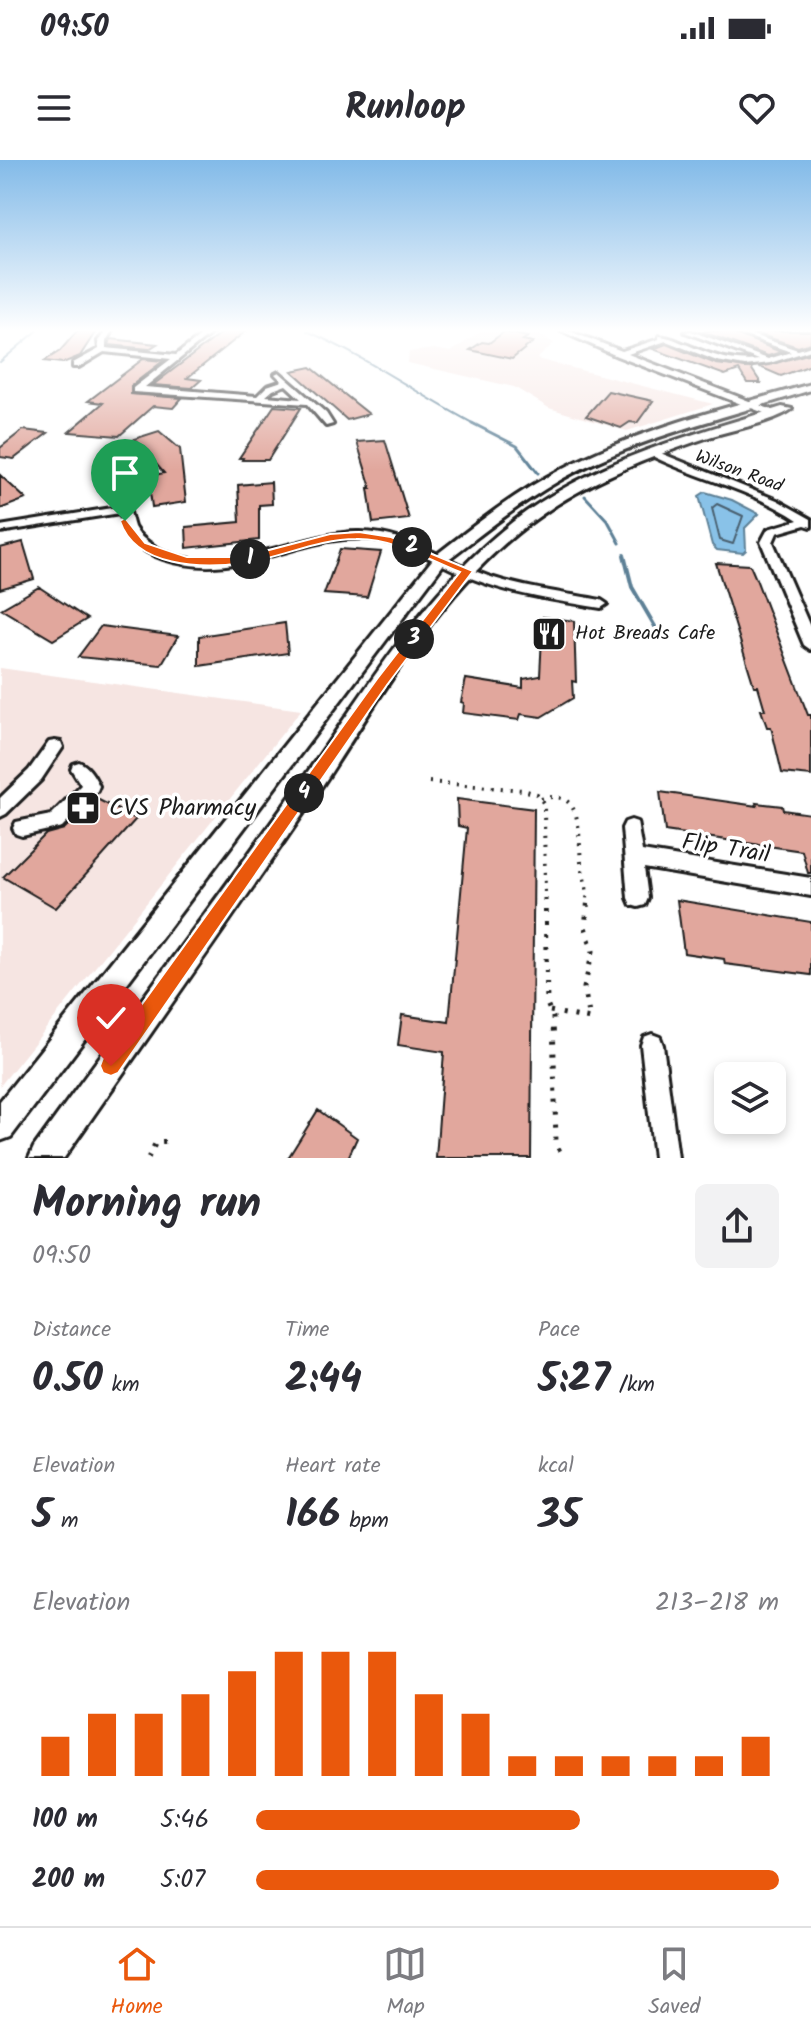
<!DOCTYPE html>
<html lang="en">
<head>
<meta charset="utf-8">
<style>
  :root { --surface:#fff; --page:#f2f2f3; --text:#2b2b33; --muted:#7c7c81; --line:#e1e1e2; --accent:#ea580c }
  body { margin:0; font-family:Kalam,sans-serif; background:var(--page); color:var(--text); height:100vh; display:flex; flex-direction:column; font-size:30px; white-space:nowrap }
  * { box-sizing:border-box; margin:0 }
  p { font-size:26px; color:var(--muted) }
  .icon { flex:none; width:44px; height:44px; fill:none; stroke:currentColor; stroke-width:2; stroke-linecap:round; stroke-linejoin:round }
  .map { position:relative; height:998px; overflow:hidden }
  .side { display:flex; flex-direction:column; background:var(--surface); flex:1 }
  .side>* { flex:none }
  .controls { position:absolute; left:714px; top:902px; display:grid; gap:16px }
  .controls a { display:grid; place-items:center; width:72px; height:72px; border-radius:12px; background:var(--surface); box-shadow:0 4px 12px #0003; font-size:40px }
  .pin { position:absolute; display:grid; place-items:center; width:68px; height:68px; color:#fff; margin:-82px -34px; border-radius:50% 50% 50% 0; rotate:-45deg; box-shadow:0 0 8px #0007 }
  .pin .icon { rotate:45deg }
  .km { position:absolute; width:40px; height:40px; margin:-20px; border-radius:50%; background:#222; color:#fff; font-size:22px; line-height:40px; text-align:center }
  .round { display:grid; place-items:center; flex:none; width:84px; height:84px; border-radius:12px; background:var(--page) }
  .summary { display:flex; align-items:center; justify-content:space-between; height:136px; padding:0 32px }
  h1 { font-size:44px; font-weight:700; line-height:60px }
  .stats { display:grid; grid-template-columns:repeat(3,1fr); gap:12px; height:136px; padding:8px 32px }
  .stats div { display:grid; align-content:center }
  .stats b { font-size:40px; font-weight:700 }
  .stats small { font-size:22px; font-weight:400 }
  .stats p { font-size:22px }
  .chart { height:224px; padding:16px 32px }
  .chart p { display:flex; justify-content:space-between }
  .chart svg { width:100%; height:144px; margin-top:8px; stroke:var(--accent); stroke-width:6 }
  ul { padding:0 32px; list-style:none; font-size:26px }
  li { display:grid; grid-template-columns:128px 96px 1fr; align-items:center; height:60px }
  li i { height:20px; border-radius:10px; background:var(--accent) }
  .status { display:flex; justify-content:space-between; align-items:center; height:56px; padding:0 40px; background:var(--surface); direction:ltr }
  .status svg { height:22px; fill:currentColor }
  header { display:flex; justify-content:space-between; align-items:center; height:104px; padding:0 32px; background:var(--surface); font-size:36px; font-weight:700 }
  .menu { display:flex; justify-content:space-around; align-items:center; height:112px; border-top:2px solid var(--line); background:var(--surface); font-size:22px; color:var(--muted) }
  .menu a { display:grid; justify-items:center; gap:4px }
  .menu .on { color:var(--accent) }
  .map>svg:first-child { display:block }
  .built { fill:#f6e5e2 }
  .water { fill:#89c2e8; stroke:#5d8096; stroke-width:2 }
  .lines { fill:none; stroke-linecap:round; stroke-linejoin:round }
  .shore { stroke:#485e6e; stroke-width:2 }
  .stream-far2 { stroke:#5d8096; stroke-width:2 }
  .stream-far1 { stroke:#5d8096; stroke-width:3 }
  .stream { stroke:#5d8096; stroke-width:4 }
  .building { fill:#e1a79d; stroke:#1c1c1c; stroke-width:2 }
  .minor-casing { stroke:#1c1c1c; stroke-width:6 }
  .major-casing { stroke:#1c1c1c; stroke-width:6 }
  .path-far1 { stroke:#1c1c1c; stroke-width:4; stroke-dasharray:2 7; stroke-linecap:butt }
  .path { stroke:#1c1c1c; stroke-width:5; stroke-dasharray:3 9; stroke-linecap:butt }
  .minor { fill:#fff; fill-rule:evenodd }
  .major { fill:#fff; fill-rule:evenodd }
  .route { fill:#ea580c; stroke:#fff; stroke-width:2 }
  .labels { text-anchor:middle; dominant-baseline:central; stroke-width:7; stroke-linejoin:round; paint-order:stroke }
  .far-street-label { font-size:18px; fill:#1c1c1c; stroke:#fff }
  .poi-label { font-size:20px; fill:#1c1c1c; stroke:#fff; text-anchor:start }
  .near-poi-label { font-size:24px; fill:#1c1c1c; stroke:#fff; text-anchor:start }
  .near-street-label { font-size:24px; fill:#1c1c1c; stroke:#fff }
</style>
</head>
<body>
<div class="status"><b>09:50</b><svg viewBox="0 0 49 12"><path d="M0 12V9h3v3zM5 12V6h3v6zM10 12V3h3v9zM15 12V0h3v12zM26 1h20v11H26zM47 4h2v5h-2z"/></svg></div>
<header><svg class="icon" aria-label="menu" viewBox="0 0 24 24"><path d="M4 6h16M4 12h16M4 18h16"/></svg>Runloop<svg class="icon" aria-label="heart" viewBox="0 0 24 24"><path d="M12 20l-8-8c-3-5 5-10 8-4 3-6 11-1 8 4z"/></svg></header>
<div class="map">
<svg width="811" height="998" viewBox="0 0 811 998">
  <rect width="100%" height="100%" fill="#fff"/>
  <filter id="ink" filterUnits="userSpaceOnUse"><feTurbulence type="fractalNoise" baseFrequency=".0125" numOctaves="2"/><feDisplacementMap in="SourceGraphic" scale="16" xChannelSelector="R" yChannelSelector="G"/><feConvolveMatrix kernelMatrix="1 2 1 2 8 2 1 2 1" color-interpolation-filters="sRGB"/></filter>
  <g filter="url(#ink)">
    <path class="built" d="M481,171h52l21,12 -17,16 176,45 -86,27 -78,-23 -35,-21 -106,-24 1,-11 25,-3 17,3z
      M0,508l301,42 -301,376z"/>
    <path class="water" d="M705,332l27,8 27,14 -14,14 1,22 -3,3 -26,-3 -5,-5 -13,-49z"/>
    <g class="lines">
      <path class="shore" d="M717,344l26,12 -10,28 -13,-4 -8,-32z"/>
      <path class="stream-far2" d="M307,171c59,26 112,64 169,94
        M0,202l37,-31"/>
      <path class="stream-far1" d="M472,263l45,23 21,27
        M585,336l23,25 12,22"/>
      <path class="stream" d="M624,395l8,32 28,48"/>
    </g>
    <path class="building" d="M77,171h19l-16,25 -17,7 -19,-2 16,-10z
      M224,171h22l-59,47 14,2 -9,8 -39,-3z
      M708,171h21l52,21 -13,4 -65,-24z
      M749,171h62v12l-13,4z
      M504,172l24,5 -5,3 10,2 -21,17 -42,-9 12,-8 7,1z
      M111,179l46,5 -8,5 -40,-4z
      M666,184l50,20 35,4 10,15h-14l-8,-13 -14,5 -72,-26z
      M811,193v12l-30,11 -21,-9z
      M143,199l20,2 -32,25v8l51,4 -9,10 -20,-2 -34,30 -50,-4 34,-29 -15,-2z
      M311,207l28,23 30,24 -22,6 -55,-49z
      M608,231l45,10 -16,22 -7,-1 -9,6 -35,-12z
      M274,246l27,2 -33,52h-26l1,-2h-4z
      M23,270l25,3 -34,26 -14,-2v-9z
      M159,271l21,18 6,53 -34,5 -4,-31 16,-3 -30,-34z
      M385,280l24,79 -36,4 -5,-35h3l-14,-46z
      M0,315l26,24 -26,10z
      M271,322l1,22 -13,1v35l-72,8 -1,-21 54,-5 -2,-37z
      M23,382l11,37 -34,10v-41z
      M340,389l41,3 -14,45 -43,-3z
      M716,403l34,2 6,14 52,136h3v61l-29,-3 -11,-46h-4l-6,-17h4l-7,-24h-4z
      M39,427l48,32 -34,21 -52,-31z
      M543,457l31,4 2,61 -4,-1 1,17 -32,19 -20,-3 -2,6 -56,-7 1,-10 -3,-1 5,-23 57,9v-9l17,-3z
      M285,463l3,30 -89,13v-30z
      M101,466l77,10 -17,29 -83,-8z
      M660,632l97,14 -1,-3 26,3 1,4 28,4v59h-3l-6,-22 -137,-20z
      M95,638l41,21 -80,89 -53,-31 43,-43 18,-5z
      M457,639l77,10 -3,349h-95l8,-106 -46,-7 4,-30 47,7 18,-194 -9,-2z
      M677,740l134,22v53l-86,-11 -1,-5 -40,-6z
      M318,950l39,28 -9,20h-60z"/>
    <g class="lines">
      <g class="minor-casing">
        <path id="minor" d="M106,171h6l-6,10v7l70,7 31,-24h7l-69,56 112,9 10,-10 15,-5 -7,-7 4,-2 47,41 7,11 -7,2 -19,-22 -174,-12v-4l38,-29 -67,-7 -25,15h-6v-4l26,-14 -1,-8zM286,225l15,14 -35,-3 7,-6z
          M561,171h8l53,20 37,-12v-3c12,1 16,4 29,9 23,10 45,18 71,15l-74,-28 6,-1 77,28 23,-7 -59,-21h9l57,19 13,-4v4l-41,13 -25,3 -28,-5 -51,-20 -38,13 147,57v4l-3,1 -155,-60z
          M653,290l124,50 34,19v8l-6,-2 -28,8 -4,9 38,87v21l-7,-5 -43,-103 7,-13 30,-9c-45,-30 -100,-41 -148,-65l-2,-2z
          M124,346l5,3c2,6 3,12 5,18 5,9 13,15 22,20 58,36 140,-14 201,-15 49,-1 87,29 131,44 36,12 75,17 113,24l6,4 -6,4c-42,-7 -86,-13 -125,-28 -34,-13 -66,-36 -102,-41 -73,-8 -132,46 -211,20 -24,-8 -37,-22 -43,-46l-120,19v-6z
          M55,581l6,1 2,5 -22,33 -35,34 -6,3v-19l29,-28 20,-28z
          M79,602c9,3 16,15 20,24l-2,5 -35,36 -40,9 -6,-2 -3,-6 3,-6 35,-7 30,-30 -10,-16 2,-5z
          M631,660l6,2 5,29 169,27v18l-167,-28 4,30 -3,7 -7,2 -7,-2 -3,-7 -6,-70 3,-6z
          M652,874l8,3 3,8 15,113h-24l-13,-113 3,-8z"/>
      </g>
      <g class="major-casing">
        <path id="major" d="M811,224v6c-80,26 -163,45 -238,83 -46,24 -86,57 -127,88l-435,576 -11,4v-40l436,-546c40,-31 80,-63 126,-86 77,-40 166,-62 249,-85z
          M782,247l10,2c-20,14 -62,21 -86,29 -59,20 -118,43 -169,80 -97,69 -156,180 -221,277 -83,122 -168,242 -252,363h-35l5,-11c89,-123 180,-244 268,-367 67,-94 128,-199 224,-268 76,-54 168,-78 256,-105z"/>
      </g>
      <path class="path-far1" d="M429,622l94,8 14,4 7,10 1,96
        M541,639c43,-12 37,35 40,63 1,13 7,25 6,38"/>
      <path class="path" d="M545,738l2,106 6,13 3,126 7,15
        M550,851l40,8 -6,-31 9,-37 -8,-24 3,-29
        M148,998l8,-16 16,-1"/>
      <use href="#minor" class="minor"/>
      <use href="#major" class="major"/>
    </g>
  </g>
  <linearGradient id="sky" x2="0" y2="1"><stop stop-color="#82bae8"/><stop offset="0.55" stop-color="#fff"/><stop offset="1" stop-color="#fff" stop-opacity="0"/></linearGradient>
  <rect width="811" height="310" fill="url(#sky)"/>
  <path class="route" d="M125,358l20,25 42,14h55l88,-23 29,-2 32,5 82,34 -86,114 -269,388 -7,3 -8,-3 -3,-7 3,-8 274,-379 83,-107c-32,-13 -68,-34 -104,-33 -39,0 -75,19 -113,24 -41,6 -108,4 -123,-42z"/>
  <defs>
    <g id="restaurant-square" transform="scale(1.8)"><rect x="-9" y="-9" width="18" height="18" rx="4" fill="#1c1c1c" stroke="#fff"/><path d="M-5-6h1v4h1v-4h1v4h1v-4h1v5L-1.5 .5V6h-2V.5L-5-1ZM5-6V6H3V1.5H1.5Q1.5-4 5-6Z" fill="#fff"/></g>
    <g id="pharmacy-square" transform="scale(1.8)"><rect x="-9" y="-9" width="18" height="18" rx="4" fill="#1c1c1c" stroke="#fff"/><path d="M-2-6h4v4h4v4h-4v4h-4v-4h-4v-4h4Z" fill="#fff"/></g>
  </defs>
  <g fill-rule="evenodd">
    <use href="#restaurant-square" x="549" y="474"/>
    <use href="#pharmacy-square" x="83" y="648"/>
  </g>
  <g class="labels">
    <g class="far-street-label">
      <text transform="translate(739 312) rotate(20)">Wilson Road</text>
    </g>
    <g class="poi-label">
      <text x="575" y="474">Hot Breads Cafe</text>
    </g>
    <g class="near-poi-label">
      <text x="109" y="648">CVS Pharmacy</text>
    </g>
    <g class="near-street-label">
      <text transform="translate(726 689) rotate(9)">Flip Trail</text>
    </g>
  </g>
</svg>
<div class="controls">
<a><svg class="icon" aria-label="layers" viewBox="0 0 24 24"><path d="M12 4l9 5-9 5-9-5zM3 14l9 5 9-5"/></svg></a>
</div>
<div class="pin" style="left:125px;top:361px;background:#1e9e55"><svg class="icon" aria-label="arrive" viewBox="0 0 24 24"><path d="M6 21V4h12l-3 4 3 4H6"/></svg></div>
<div class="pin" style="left:111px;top:906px;background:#d93025"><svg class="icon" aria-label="check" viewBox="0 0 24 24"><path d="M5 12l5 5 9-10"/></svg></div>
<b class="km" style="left:250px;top:399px">1</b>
<b class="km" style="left:412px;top:387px">2</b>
<b class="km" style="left:414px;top:479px">3</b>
<b class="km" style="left:304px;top:633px">4</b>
</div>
<section class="side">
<div class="summary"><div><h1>Morning run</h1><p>09:50</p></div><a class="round"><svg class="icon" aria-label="share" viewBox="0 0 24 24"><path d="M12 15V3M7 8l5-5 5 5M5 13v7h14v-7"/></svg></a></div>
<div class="stats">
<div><p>Distance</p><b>0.50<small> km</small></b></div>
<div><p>Time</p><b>2:44</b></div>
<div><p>Pace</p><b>5:27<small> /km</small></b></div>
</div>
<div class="stats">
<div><p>Elevation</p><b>5<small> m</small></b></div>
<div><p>Heart rate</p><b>166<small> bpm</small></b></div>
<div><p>kcal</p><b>35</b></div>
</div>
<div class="chart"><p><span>Elevation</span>213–218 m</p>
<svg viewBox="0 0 160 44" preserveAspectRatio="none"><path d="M5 44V32M15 44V25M25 44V25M35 44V19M45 44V12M55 44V6M65 44V6M75 44V6M85 44V19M95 44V25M105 44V38M115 44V38M125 44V38M135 44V38M145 44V38M155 44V32"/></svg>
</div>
<ul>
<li><b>100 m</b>5:46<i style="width:62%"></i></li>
<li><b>200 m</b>5:07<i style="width:100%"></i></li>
</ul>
</section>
<nav class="menu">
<a class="on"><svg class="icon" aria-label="home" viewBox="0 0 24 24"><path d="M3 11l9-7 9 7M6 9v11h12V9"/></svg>Home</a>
<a><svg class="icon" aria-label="map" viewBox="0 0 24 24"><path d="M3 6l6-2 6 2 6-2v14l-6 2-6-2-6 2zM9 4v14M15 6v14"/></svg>Map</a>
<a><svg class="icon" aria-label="saved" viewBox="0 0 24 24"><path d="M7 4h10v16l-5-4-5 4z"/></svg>Saved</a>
</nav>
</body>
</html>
